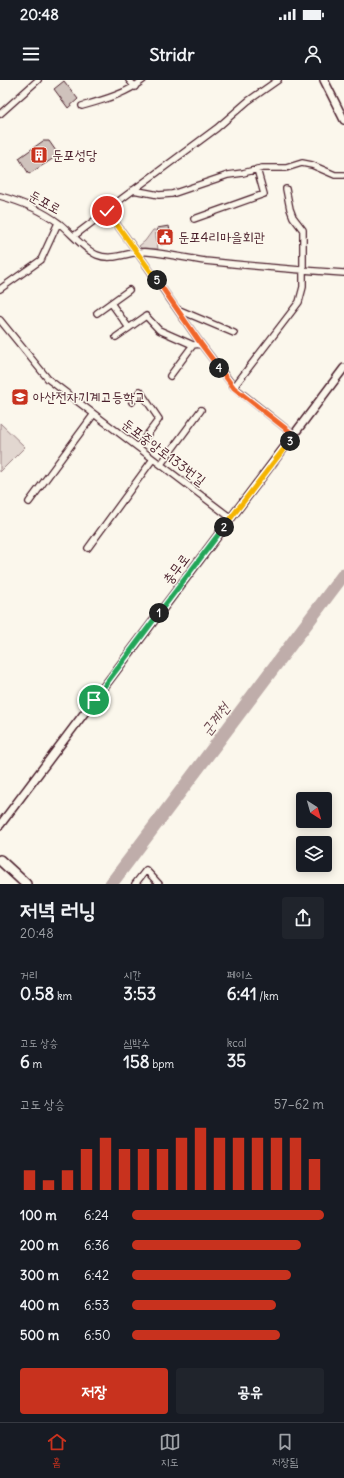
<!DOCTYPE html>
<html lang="ko">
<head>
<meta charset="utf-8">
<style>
  :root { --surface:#171b24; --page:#20242c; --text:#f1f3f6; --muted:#9ea1a6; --line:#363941; --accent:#c8321e }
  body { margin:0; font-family:Delius,"Poor Story",sans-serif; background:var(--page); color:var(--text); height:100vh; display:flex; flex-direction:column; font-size:15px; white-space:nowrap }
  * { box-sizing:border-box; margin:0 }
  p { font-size:13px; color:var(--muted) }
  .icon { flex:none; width:22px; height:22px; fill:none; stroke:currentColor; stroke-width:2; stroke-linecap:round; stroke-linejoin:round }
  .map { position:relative; height:804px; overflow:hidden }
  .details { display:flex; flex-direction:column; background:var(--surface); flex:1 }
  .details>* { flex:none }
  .needle { width:26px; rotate:143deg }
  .tools { position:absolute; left:296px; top:712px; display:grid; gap:8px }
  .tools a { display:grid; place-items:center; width:36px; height:36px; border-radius:4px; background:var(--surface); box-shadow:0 2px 10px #0003; font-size:20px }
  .pin { position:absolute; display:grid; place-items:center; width:34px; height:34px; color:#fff; margin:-17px; border:2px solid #fff; border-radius:50%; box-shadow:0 1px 4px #0007 }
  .km { position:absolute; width:20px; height:20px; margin:-10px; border-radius:50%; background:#222; color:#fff; font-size:11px; line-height:20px; text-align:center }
  .round { display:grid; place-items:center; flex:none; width:42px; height:42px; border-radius:4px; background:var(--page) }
  .headline { display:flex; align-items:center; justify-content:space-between; height:68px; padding:0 20px }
  h1 { font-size:22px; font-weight:700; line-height:30px }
  .metrics { display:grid; grid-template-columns:repeat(3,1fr); gap:6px; height:68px; padding:4px 20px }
  .metrics div { display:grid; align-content:center }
  .metrics b { font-size:17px; font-weight:700 }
  .metrics small { font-size:11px; font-weight:400 }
  .metrics p { font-size:11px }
  .chart { height:112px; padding:8px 20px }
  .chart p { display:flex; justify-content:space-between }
  .chart svg { width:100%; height:72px; margin-top:4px; stroke:var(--accent); stroke-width:6 }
  .primary-button { display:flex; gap:8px; margin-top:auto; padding:8px 20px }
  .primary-button a { flex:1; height:46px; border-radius:4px; background:var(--accent); color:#fff; font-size:16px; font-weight:700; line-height:46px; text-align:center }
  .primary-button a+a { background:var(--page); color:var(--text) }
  ul { padding:0 20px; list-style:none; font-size:13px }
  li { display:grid; grid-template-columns:64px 48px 1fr; align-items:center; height:30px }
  li i { height:10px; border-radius:5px; background:var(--accent) }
  .status { display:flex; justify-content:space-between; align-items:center; height:28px; padding:0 20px; background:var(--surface); direction:ltr }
  .status svg { height:11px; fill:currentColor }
  header { display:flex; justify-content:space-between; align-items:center; height:52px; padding:0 20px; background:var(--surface); font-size:18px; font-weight:700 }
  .dock { display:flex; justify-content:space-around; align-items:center; height:56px; border-top:1px solid var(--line); background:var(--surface); font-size:11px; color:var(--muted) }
  .dock a { display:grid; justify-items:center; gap:2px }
  .dock .current { color:var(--accent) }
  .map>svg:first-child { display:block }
  .green { fill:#e2d7d0; stroke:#967b7e }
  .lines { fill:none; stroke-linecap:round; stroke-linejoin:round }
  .river { stroke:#bfadaa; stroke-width:13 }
  .building { fill:#cfc2bc; stroke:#4a1f2b }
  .minor-casing { stroke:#4a1f2b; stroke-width:8 }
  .tertiary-casing { stroke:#4a1f2b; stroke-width:10 }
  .trunk-casing { stroke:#4a1f2b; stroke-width:12 }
  .minor { stroke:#fbf7ec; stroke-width:5.5 }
  .tertiary { stroke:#fbf7ec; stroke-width:7 }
  .trunk { stroke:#fbf7ec; stroke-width:9 }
  .split-1-casing { stroke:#fff; stroke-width:8 }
  .split-2-casing { stroke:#fff; stroke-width:8 }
  .split-3-casing { stroke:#fff; stroke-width:8 }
  .split-4-casing { stroke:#fff; stroke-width:8 }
  .split-5-casing { stroke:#fff; stroke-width:8 }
  .split-6-casing { stroke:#fff; stroke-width:8 }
  .split-1 { stroke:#22a559; stroke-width:5 }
  .split-2 { stroke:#22a559; stroke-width:5 }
  .split-3 { stroke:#f5b400; stroke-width:5 }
  .split-4 { stroke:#f0652b; stroke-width:5 }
  .split-5 { stroke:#f0652b; stroke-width:5 }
  .split-6 { stroke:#f5b400; stroke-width:5 }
  .labels { text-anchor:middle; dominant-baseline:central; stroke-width:3; stroke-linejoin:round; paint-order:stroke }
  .poi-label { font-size:14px; fill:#4a1f2b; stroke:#fbf7ec; text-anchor:start }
  .street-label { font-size:14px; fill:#4a1f2b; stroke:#fbf7ec }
  .water-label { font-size:15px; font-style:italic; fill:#6d4a51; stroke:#fbf7ec }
</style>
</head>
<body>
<div class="status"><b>20:48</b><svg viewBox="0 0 49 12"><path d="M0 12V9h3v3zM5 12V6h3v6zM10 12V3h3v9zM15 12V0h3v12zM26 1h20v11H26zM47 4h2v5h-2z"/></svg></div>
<header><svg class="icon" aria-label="menu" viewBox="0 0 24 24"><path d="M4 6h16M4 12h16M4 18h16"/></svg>Stridr<svg class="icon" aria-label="person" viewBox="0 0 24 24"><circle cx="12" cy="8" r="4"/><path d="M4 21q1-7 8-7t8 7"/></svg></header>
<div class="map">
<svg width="344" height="804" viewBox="0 0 344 804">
  <rect width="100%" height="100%" fill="#fbf7ec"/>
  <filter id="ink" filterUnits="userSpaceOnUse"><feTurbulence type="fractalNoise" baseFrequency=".025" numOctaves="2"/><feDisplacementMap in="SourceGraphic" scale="8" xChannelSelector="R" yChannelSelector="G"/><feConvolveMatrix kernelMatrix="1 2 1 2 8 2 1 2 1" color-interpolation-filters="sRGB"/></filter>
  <g filter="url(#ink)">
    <path class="green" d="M153,150h2l3,19 -17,-1 -2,-2 6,-5z
      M0,343l25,24 -25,25z"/>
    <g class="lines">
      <path class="river" d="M111,804l233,-310"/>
    </g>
    <path class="building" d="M64,1l14,18 -10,9 -14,-19z
      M43,61h6l7,10 -2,7 -25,16 -10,-16z
      M169,146l3,16 -11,3 -4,-17z"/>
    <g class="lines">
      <g class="minor-casing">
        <path id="minor" d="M129,0l6,7
          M82,26c21,-6 44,-12 61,-26
          M0,34l38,-34
          M133,110l26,5 13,-1 56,-19 15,-2 19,-5h24l16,-5 10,2 23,10h9
          M0,116c22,6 42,14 60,28 11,9 25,26 37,31 17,7 34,-5 51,-3 19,2 38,6 57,9 46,5 93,9 139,12
          M107,131l13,-11 97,-72 31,-27 30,-21
          M194,139l70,-25 -7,-25
          M74,156l33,-25 30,41 64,92 33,43 60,48
          M0,209l41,-29 17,-37
          M111,223l18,25
          M177,229l57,24
          M97,233l32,-23
          M0,240l48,59 183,139
          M116,257l30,-21 13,14 34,15 8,-1
          M170,296l23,-31
          M234,307l65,-85 4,-15v-57l-10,-13 -3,-8 -4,-20
          M132,322l8,-11 19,28 -21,28
          M161,384l40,-54
          M29,422l65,-88
          M88,468l65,-89
          M135,804l11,-14 13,14"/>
      </g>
      <g class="tertiary-casing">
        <path id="tertiary" d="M324,0l20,40
          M0,745l344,-457"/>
      </g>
      <g class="trunk-casing">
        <path id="trunk" d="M0,780l26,24"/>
      </g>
      <use href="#minor" class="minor"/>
      <use href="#tertiary" class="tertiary"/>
      <use href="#trunk" class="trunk"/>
    </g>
  </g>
  <g class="lines" filter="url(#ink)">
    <g class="split-1-casing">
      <path id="split-1" d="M94,620l65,-87"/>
    </g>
    <g class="split-2-casing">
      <path id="split-2" d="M159,533l65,-86"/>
    </g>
    <g class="split-3-casing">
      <path id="split-3" d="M224,447l66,-86"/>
    </g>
    <g class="split-4-casing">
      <path id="split-4" d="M219,288l15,20 60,47 -4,6"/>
    </g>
    <g class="split-5-casing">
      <path id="split-5" d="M157,200l44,64 18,24"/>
    </g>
    <g class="split-6-casing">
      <path id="split-6" d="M107,131l50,69"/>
    </g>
    <use href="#split-1" class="split-1"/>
    <use href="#split-2" class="split-2"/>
    <use href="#split-3" class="split-3"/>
    <use href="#split-4" class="split-4"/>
    <use href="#split-5" class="split-5"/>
    <use href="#split-6" class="split-6"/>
  </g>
  <defs>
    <g id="building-square" transform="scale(0.9)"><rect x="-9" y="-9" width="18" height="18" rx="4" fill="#c8321e" stroke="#fbf7ec"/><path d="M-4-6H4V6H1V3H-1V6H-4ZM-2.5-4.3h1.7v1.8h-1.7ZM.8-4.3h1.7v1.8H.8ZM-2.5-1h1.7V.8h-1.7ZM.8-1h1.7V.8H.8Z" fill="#fff"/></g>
    <g id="civic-square" transform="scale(0.9)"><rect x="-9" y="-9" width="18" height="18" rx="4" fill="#c8321e" stroke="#fbf7ec"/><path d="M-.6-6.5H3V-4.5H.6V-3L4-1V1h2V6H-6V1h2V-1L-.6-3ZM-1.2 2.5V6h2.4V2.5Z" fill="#fff"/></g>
    <g id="school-square" transform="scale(0.9)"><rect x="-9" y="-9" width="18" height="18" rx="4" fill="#c8321e" stroke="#fbf7ec"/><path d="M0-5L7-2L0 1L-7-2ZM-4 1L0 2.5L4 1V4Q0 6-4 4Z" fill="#fff"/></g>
  </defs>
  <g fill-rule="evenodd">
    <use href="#building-square" x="39" y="75"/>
    <use href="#civic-square" x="165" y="157"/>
    <use href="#school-square" x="20" y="317"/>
  </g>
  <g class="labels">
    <g class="poi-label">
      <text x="52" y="75">둔포성당</text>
      <text x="178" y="157">둔포4리마을회관</text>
      <text x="33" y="317">아산전자기계고등학교</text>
    </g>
    <g class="street-label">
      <text transform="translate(45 122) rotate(29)">둔포로</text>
      <text transform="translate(164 372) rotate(37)">둔포중앙로133번길</text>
      <text transform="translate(176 489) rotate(-53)">충무로</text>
    </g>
    <g class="water-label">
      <text transform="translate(215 639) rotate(-53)">군계천</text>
    </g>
  </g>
</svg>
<div class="tools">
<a><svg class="needle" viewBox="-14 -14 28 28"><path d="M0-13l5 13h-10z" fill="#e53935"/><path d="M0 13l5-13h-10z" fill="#9ea1a6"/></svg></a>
<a><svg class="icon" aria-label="layers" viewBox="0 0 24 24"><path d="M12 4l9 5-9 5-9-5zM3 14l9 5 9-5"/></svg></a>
</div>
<div class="pin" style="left:94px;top:620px;background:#1e9e55"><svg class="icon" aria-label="arrive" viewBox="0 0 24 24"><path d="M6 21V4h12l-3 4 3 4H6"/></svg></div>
<div class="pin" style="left:107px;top:131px;background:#d93025"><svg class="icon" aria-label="check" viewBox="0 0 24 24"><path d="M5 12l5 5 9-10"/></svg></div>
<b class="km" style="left:159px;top:533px">1</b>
<b class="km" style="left:224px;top:447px">2</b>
<b class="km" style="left:290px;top:361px">3</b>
<b class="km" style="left:219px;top:288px">4</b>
<b class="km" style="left:157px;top:200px">5</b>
</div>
<section class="details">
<div class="headline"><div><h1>저녁 러닝</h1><p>20:48</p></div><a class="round"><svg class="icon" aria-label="share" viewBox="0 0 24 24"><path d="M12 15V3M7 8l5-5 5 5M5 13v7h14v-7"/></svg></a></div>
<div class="metrics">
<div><p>거리</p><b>0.58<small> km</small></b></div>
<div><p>시간</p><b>3:53</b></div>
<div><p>페이스</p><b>6:41<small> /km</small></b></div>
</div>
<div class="metrics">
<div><p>고도 상승</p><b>6<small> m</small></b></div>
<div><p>심박수</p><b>158<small> bpm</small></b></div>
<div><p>kcal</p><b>35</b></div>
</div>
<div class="chart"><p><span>고도 상승</span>57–62 m</p>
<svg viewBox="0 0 160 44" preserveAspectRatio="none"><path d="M5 44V32M15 44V38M25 44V32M35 44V19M45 44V12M55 44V19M65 44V19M75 44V19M85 44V12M95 44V6M105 44V12M115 44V12M125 44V12M135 44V12M145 44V12M155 44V25"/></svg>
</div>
<ul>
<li><b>100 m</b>6:24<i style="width:100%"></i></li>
<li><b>200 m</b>6:36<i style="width:88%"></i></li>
<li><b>300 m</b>6:42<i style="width:83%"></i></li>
<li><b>400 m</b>6:53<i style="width:75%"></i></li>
<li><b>500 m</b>6:50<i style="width:77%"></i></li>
</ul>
<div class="primary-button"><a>저장</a><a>공유</a></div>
</section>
<nav class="dock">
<a class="current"><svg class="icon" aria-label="home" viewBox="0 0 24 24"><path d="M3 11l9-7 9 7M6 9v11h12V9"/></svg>홈</a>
<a><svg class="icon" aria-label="map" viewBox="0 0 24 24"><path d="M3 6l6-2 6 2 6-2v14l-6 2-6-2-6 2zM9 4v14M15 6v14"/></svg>지도</a>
<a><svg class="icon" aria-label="saved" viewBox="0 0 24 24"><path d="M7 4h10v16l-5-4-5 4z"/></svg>저장됨</a>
</nav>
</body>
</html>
